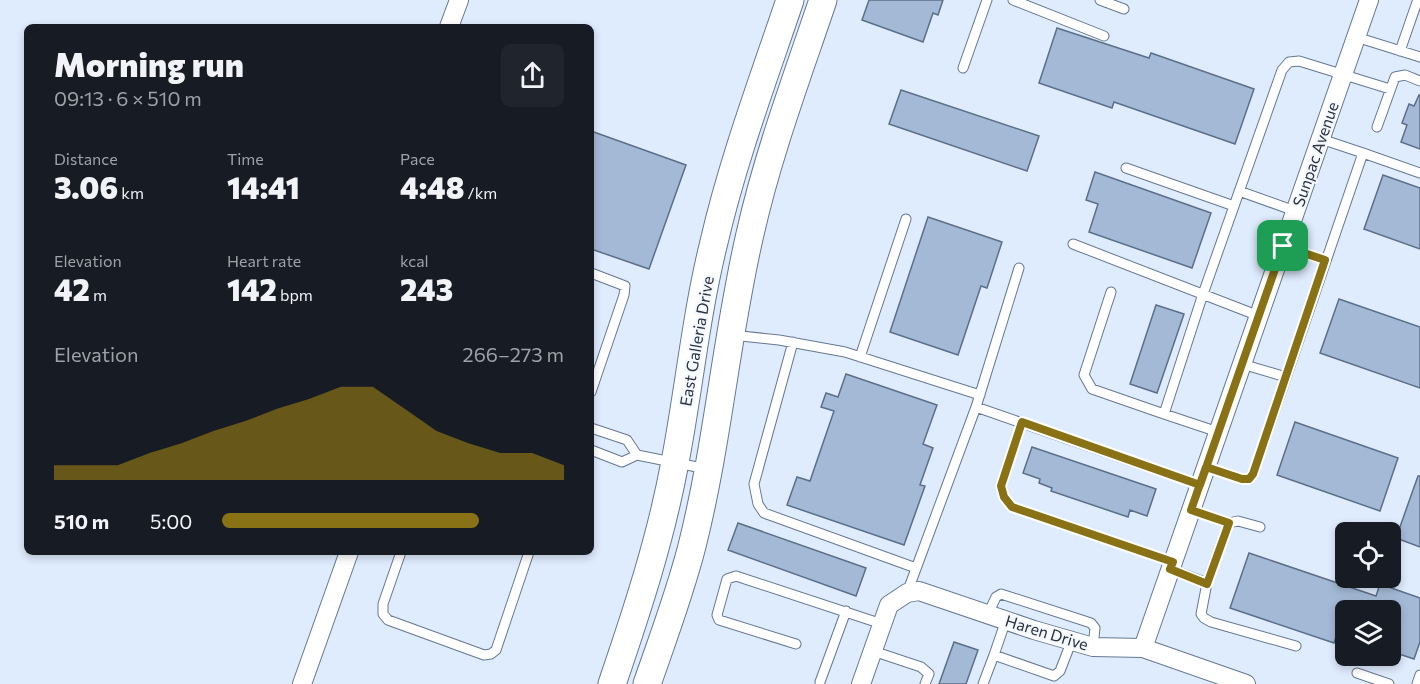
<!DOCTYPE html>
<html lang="en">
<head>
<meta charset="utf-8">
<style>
  :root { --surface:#171b24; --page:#20242c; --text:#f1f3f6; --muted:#9ea1a6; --accent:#897215 }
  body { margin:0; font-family:Commissioner,sans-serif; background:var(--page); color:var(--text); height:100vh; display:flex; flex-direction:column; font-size:22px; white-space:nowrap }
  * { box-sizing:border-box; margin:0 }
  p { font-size:20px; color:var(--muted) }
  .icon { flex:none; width:33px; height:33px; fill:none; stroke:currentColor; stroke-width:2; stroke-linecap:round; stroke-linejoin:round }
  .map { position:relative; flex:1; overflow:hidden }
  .side { position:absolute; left:24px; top:24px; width:570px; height:531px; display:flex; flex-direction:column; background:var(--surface); border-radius:9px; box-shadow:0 3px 9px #0003 }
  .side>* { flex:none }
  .controls { position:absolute; left:1335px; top:522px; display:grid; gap:12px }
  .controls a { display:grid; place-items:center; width:66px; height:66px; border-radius:9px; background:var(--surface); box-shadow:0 3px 9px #0003; font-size:30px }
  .pin { position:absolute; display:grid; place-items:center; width:51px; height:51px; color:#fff; margin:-26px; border-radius:12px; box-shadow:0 3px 9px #0006 }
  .round { display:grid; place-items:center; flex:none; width:63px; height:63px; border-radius:9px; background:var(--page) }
  .summary { display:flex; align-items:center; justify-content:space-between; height:102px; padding:0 30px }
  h1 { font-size:33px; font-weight:800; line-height:45px }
  .figures { display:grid; grid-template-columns:repeat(3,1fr); gap:9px; height:102px; padding:6px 30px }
  .figures div { display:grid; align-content:center }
  .figures b { font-size:30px; font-weight:800 }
  .figures small { font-size:16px; font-weight:400 }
  .figures p { font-size:16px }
  .chart { height:168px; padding:12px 30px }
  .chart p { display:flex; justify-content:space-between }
  .chart svg { width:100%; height:108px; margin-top:6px; fill:var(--accent); opacity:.7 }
  ul { padding:0 30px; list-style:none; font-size:20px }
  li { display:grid; grid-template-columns:96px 72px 1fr; align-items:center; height:45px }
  li i { height:15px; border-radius:8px; background:var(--accent) }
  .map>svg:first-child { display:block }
  .building { fill:#a4b9d6; stroke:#5b6f89; stroke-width:1.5 }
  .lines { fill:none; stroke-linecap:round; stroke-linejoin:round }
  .service-casing { stroke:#647893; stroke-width:11 }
  .minor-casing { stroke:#647893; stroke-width:20 }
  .secondary-casing { stroke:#647893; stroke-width:29 }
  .service { stroke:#fff; stroke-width:9 }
  .minor { stroke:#fff; stroke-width:18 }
  .secondary { stroke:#fff; stroke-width:27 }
  .route-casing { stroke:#fff; stroke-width:12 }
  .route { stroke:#897215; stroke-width:8 }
  .labels { text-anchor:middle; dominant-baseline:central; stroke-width:4.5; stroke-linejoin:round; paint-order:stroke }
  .street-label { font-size:16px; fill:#2a323e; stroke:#f4f8ff }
</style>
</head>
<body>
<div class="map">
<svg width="1420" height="684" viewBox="0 0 1420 684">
  <rect width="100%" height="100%" fill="#dfecfe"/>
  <path class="building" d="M869,0h74l-5,15 -5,-2 -10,29 -61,-22z
    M1057,28l92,30 2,-5 103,36 -19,55 -121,-42 -2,6 -73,-25z
    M901,90l138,46 -12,35 -138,-47z
    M1419,95h1v54l-19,-7 6,-17 -5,-2 7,-19 5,2z
    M591,131l95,34 -37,104 -58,-20z
    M1095,172l116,41 -19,55 -103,-36 9,-28 -12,-4z
    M1383,175l37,13v61l-56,-20z
    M928,217l74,25 -15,46 -6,-2 -23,69 -68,-23z
    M1339,299l81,28v61l-100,-35z
    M1156,305l28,9 -27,79 -27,-9z
    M846,374l91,31 -14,39 10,4 -13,37 5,1 -21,59 -117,-40 10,-28 13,4 24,-70 -13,-4 5,-14 12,4z
    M1295,422l103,36 -18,53 -103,-36z
    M1032,447l124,42 -9,27 -17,-6 -2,7 -77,-26 1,-3 -13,-5 1,-4 -17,-6z
    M1418,476h2v71l-24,-9z
    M738,523l128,45 -10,28 -128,-46z
    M1249,553l127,43 4,-12 40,14v44l-6,17 -24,-8v-41h-45l-11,33 -104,-35z
    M954,642l24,8 -12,34h-27z"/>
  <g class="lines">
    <g class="service-casing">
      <path id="service" d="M1013,0l91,36
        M1100,0l24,9
        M1356,37l64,20
        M1400,51l17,-49
        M963,68l24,-68
        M1377,127l18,-50 10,-2 15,6
        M1363,153l57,20
        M1126,168l108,38
        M1239,191l56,20
        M1073,244l186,72
        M1283,246l42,14
        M591,273l34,13 -1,9 -33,97
        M1111,292l-27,83 8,14 72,25
        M732,335l47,5 66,12 135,43
        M793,342l-39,142 4,20 6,9 152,55
        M860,357l46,-138
        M1242,364l44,13
        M976,407l224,78
        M1022,422l-21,64 3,11 8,10 161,55
        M591,428l36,12 10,15
        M1218,432l-54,-18 39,-120 79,-224 7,-8 10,-1 91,28
        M591,450l31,12 15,-7 70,14
        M1206,467l36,12h7l4,-5 110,-321 -42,-14
        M1191,510l38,13
        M1260,527l-22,-6 -9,2 -22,60 -6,31 3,4 7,4 85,24
        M401,552l-18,52v10l5,6 96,35 7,-1 5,-4 33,-98
        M1170,569l37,14
        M907,593l69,-186 43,-139
        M988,614l8,-17 5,-3 90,29 4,5 -2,19
        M796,644l-77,-24 -2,-5 10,-36 9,-3 146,48
        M873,651l48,16 8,7 -4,10
        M994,655l12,-35
        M1357,673l32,11
        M820,682l26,-71
        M983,684l11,-29 60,21 6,-5 12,-31
        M1417,684l3,-9"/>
    </g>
    <g class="minor-casing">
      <path id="minor" d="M449,27l10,-27
        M1143,648l226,-648
        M302,684l47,-132
        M861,684l28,-79 18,-12 12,-2 115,39 59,17 50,1 103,36"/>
    </g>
    <g class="secondary-casing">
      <path id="secondary" d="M612,684c25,-73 49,-146 63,-222 14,-73 21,-148 39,-220 19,-82 49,-162 76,-242
        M647,684c16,-46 33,-91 45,-138 26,-103 34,-209 58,-312 18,-80 47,-157 73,-234"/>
    </g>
    <use href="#service" class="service"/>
    <use href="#minor" class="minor"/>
    <use href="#secondary" class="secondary"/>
  </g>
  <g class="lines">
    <g class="route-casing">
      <path id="route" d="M1283,246l-83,239 -178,-63 -21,64 3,11 8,10 161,55 -3,7 37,15 22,-61 -38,-13 15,-43 36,12h7l4,-5 72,-214 -42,-14"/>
    </g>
    <use href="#route" class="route"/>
  </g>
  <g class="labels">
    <g class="street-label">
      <text transform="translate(1315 154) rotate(-71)">Sunpac Avenue</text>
      <text transform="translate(696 341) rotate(-80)">East Galleria Drive</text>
      <text transform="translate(1047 632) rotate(17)">Haren Drive</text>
    </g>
  </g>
</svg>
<div class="controls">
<a><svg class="icon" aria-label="locate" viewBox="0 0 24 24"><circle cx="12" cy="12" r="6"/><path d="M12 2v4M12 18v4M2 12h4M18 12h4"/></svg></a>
<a><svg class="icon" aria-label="layers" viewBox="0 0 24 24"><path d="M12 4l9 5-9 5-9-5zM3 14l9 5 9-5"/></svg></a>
</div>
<div class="pin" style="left:1283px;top:246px;background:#1e9e55"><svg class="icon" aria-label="arrive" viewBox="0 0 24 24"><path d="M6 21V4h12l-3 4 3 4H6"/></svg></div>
<section class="side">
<div class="summary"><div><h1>Morning run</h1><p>09:13 · 6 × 510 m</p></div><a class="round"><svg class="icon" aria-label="share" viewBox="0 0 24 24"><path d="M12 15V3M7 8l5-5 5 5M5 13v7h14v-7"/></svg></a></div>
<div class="figures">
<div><p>Distance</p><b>3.06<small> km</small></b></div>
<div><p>Time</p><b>14:41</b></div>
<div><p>Pace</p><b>4:48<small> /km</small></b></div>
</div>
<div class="figures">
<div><p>Elevation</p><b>42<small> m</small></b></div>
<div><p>Heart rate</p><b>142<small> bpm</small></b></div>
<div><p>kcal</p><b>243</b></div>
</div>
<div class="chart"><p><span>Elevation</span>266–273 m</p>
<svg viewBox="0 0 160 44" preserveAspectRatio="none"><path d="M0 44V38L10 38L20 38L30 33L40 29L50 24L60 20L70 15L80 11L90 6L100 6L110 15L120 24L130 29L140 33L150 33L160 38V44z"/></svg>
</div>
<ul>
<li><b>510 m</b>5:00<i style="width:75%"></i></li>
</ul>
</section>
</div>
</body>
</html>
